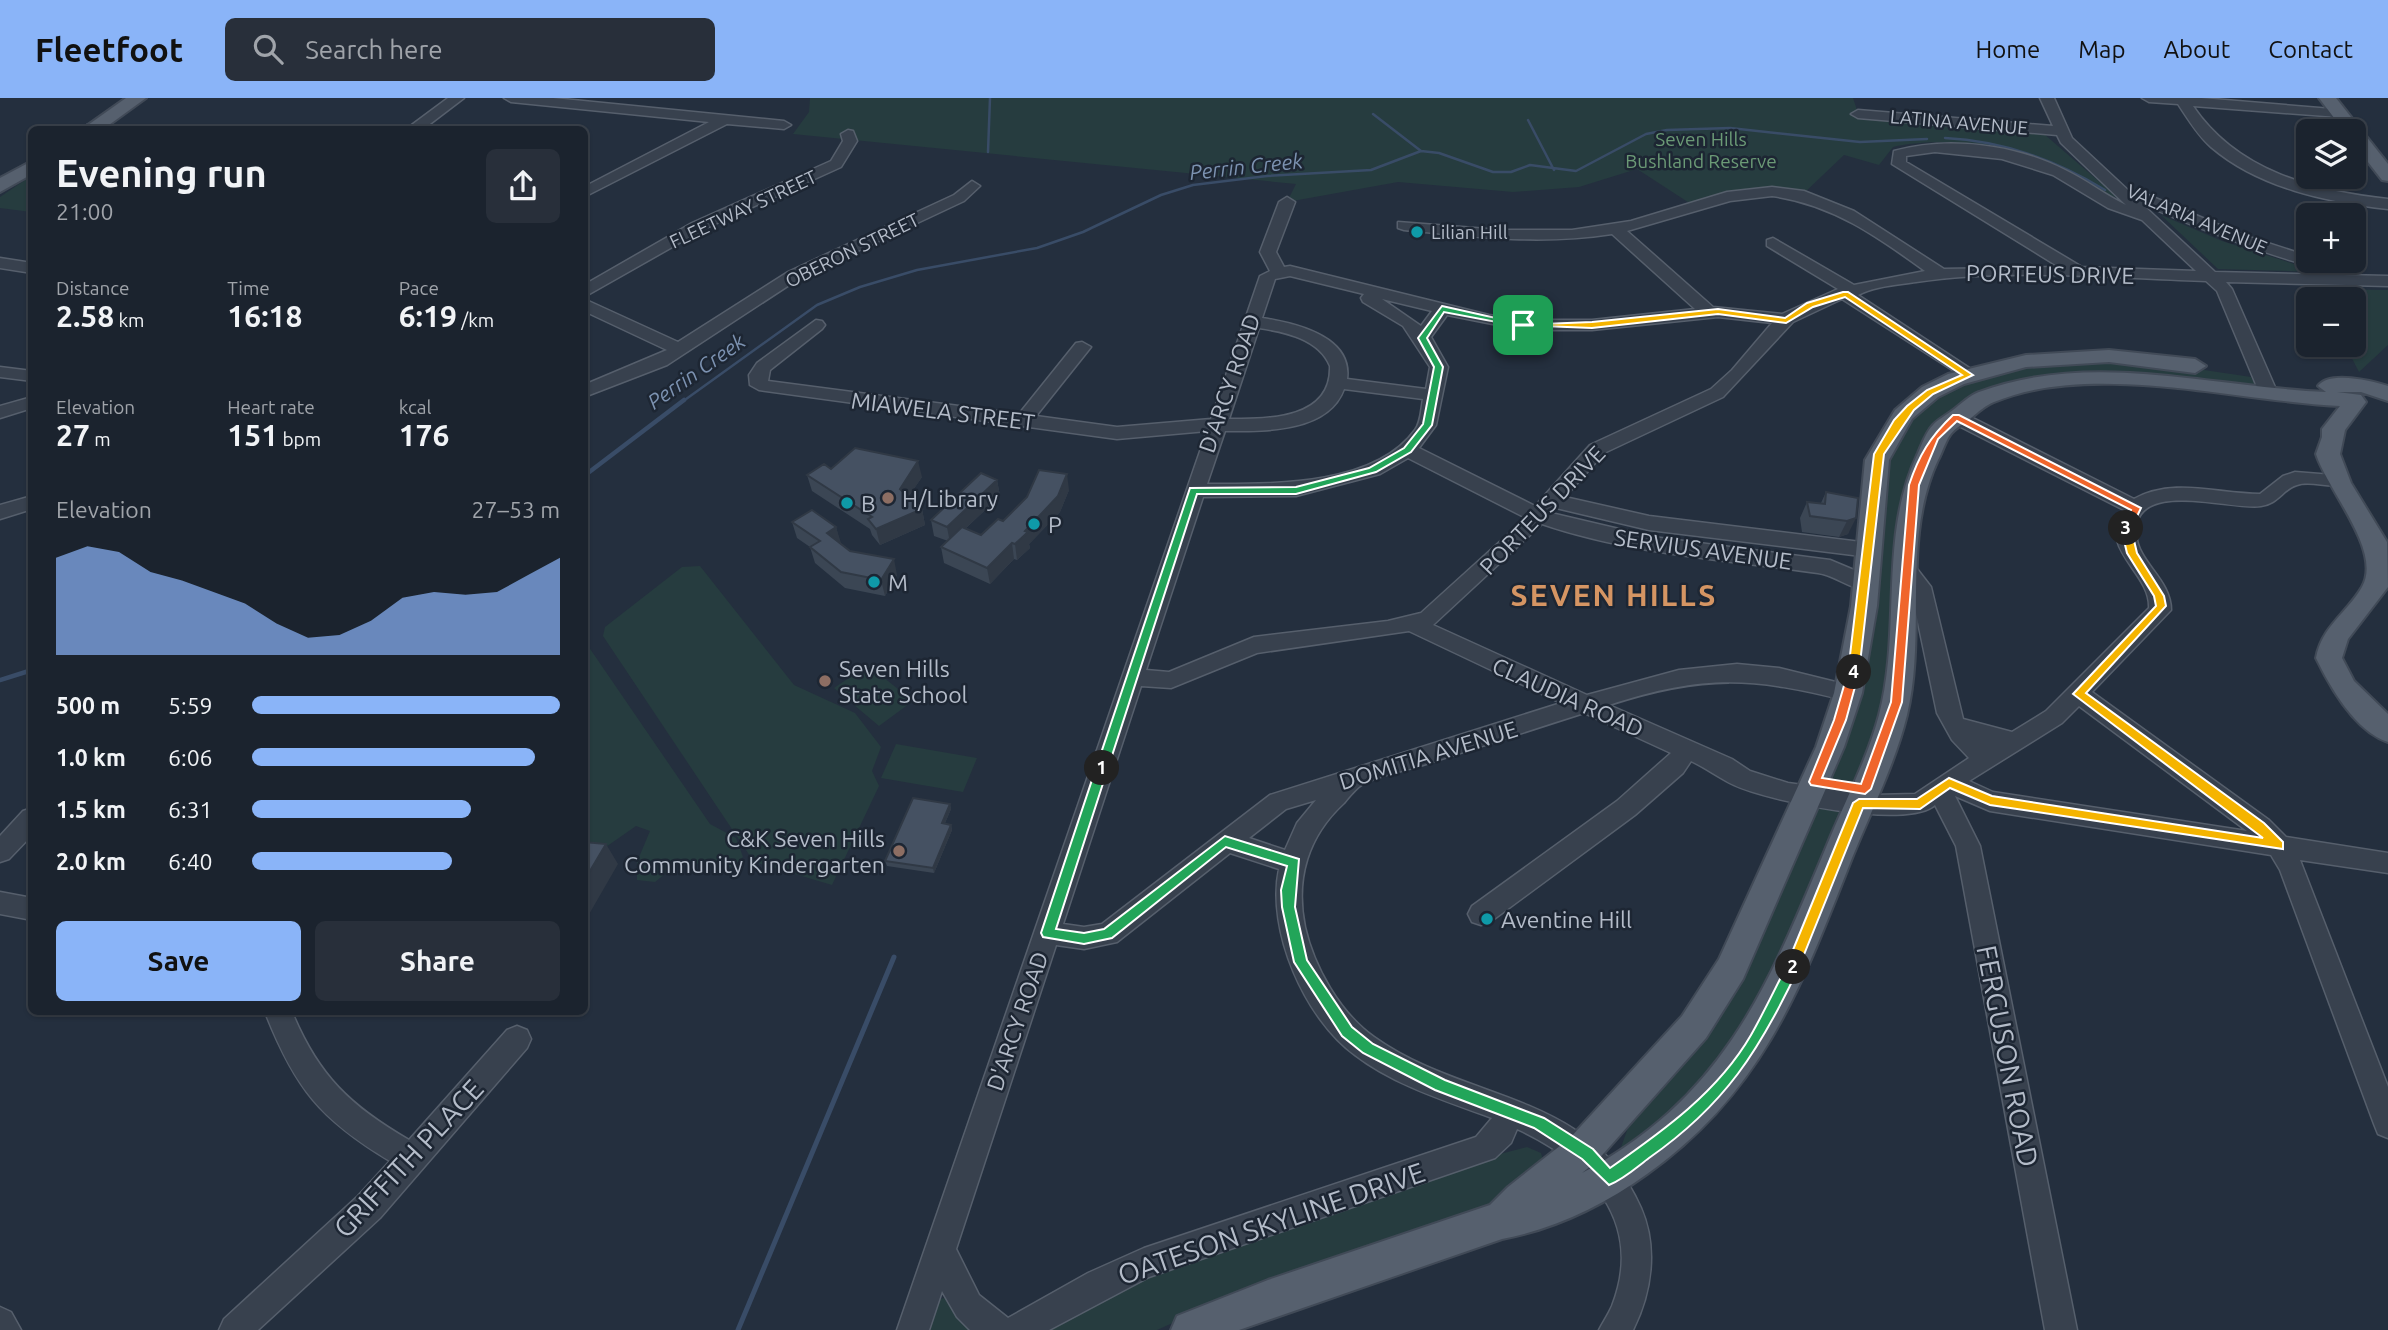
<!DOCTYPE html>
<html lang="en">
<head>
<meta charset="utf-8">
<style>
  :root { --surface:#1b232e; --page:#282f3a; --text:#f1f3f6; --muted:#a0a4aa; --line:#39404a; --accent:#8ab4f8 }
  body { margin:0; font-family:Ubuntu,sans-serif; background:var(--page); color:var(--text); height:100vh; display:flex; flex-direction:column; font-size:26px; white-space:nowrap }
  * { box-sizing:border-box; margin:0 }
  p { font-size:23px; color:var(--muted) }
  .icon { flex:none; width:38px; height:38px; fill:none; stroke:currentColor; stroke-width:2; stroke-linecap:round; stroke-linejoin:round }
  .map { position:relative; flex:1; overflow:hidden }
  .drawer { position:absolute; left:28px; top:28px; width:560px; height:889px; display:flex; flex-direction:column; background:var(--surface); border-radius:10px; box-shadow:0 2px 5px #0004,0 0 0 2px var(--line) }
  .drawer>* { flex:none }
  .buttons { position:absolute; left:2296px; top:21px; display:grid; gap:14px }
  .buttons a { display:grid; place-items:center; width:70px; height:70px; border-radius:10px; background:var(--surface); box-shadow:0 2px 5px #0004,0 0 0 2px var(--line); font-size:35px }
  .pin { position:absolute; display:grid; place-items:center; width:60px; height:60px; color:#fff; margin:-30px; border-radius:14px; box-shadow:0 4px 10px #0006 }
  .km { position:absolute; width:35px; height:35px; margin:-18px; border-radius:50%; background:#222; color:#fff; font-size:19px; line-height:35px; text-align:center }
  .round { display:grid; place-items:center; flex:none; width:74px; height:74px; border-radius:10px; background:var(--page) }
  .overview { display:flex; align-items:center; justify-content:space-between; height:119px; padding:0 28px }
  h1 { font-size:38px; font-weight:700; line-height:52px }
  .metrics { display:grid; grid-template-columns:repeat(3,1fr); gap:10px; height:119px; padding:7px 28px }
  .metrics div { display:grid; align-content:center }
  .metrics b { font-size:30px; font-weight:700 }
  .metrics small { font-size:19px; font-weight:400 }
  .metrics p { font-size:19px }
  .chart { height:196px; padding:14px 28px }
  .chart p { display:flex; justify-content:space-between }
  .chart svg { width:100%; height:126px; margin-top:7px; fill:var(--accent); opacity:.7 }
  .primary-button { display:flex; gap:14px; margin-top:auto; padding:14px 28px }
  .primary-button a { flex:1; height:80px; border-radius:10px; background:var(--accent); color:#111; font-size:28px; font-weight:700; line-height:80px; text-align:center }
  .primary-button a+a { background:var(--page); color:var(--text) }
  ul { padding:0 28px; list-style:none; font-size:23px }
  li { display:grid; grid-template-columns:112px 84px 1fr; align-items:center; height:52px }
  li i { height:18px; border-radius:9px; background:var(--accent) }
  header { display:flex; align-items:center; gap:42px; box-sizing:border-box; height:98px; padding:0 35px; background:var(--accent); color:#111 }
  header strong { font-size:33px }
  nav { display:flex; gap:38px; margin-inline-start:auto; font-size:24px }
  .search { width:490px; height:63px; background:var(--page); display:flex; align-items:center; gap:18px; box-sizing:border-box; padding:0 24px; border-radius:10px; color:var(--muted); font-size:26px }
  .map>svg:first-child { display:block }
  .green { fill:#263c3f }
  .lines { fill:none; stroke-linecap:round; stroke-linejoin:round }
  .stream-far2 { stroke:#394c67; stroke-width:2.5 }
  .stream-far1 { stroke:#394c67; stroke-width:4.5 }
  .stream { stroke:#394c67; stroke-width:5 }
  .minor-casing { stroke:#565f6c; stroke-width:3 }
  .major-casing { stroke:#414a57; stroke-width:4 }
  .minor { fill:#38414e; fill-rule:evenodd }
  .major { fill:#56606e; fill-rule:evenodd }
  .wall { fill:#3b4654 }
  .shaded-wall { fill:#303945 }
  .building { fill:#455162; stroke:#303945; stroke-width:2 }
  .split-1 { fill:#22a559; stroke:#fff; stroke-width:2 }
  .split-2 { fill:#22a559; stroke:#fff; stroke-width:2 }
  .split-3 { fill:#f5b400; stroke:#fff; stroke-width:2 }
  .split-4 { fill:#f0652b; stroke:#fff; stroke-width:2 }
  .split-5 { fill:#f5b400; stroke:#fff; stroke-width:2 }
  .culture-dot { fill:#0f9aa8; stroke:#1d2633; stroke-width:2.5 }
  .education-dot { fill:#8d6e63; stroke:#1d2633; stroke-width:2.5 }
  .labels { text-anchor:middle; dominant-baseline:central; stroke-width:5; stroke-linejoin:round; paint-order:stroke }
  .far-street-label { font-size:19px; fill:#b4bcc9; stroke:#1d2633 }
  .far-park-label { font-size:19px; fill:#6b9a76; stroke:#1d2633 }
  .far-poi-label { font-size:19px; fill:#b4bcc9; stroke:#1d2633; text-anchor:start }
  .far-water-label { font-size:21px; font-style:italic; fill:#7c92b1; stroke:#1d2633 }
  .street-label { font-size:23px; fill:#b4bcc9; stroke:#1d2633 }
  .poi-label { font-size:23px; fill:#b4bcc9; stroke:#1d2633; text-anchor:start }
  .near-street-label { font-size:28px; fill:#b4bcc9; stroke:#1d2633 }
  .district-label { font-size:30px; font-weight:bold; letter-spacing:2px; fill:#d59563; stroke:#1d2633 }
</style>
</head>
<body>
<header>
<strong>Fleetfoot</strong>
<div class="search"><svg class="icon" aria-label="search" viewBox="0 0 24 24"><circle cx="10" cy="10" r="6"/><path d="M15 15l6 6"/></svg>Search here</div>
<nav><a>Home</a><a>Map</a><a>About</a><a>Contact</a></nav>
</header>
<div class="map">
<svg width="2388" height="1232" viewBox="0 0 2388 1232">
  <rect width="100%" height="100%" fill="#242f3e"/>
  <path class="green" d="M810,0h1043l7,21 184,15 73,63c-15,0 -47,-25 -63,-32 -40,-20 -117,-29 -161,-18l-14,18 -35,-10 -42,40 -55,-6 -53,17 -57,-37 -58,18 -66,5 -115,-10 -111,20 9,-18 -503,-50 16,-22z
    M31,78v36l-31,-4v-11z
    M2161,117l61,26 97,31 -101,-3z
    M2316,191l72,1v55l-29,27 -14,-27h9v-46h-33z
    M2124,260l127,19 6,11 -74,-8 -155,1 -94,50 -39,249 -36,103 -28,-5 50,-317c7,-13 12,-27 21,-38 45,-61 154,-59 222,-65z
    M700,468l94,119 61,28 26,34 -9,24 7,15 -47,99 -78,-23 -151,-226 2,-9 77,-60z
    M584,542l126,184 26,14 7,19 -11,10 -52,-5 -25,20 -18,-2v-18l13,-31 -14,-5 -33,23 -18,-5z
    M868,567l45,36 -34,25 -45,-38z
    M896,646l81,14 -14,34 -82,-14z
    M1811,704l29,4 3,7 -111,253 -113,87 16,-45z
    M1527,1049l14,6 3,11 -50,42 -275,96 -62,28h-125l88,-49 365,-123z
    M951,1199l23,33h-46l11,-31z"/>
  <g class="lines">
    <path class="stream-far2" d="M1373,16l48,37
      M1528,22l26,50
      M1945,40c59,3 110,22 160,52
      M988,54l2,-54
      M682,304l135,-97 43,-18 57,-17 120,-22 46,-16 78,-37 32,-10 74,-9 104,-6 50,-19 18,2 54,19h18l19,-7 46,6 70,-37 21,-4 63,-2 130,14 67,-3"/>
    <path class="stream-far1" d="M584,378l100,-76
      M0,582l32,-10"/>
    <path class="stream" d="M738,1232l156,-373"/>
    <g class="minor-casing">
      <path id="minor" d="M448,0h16l-42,32h-17z
        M504,0h49l231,23 7,4 -7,4 -57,-5 -143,73v-10l125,-65 -198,-20z
        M2040,0h14l18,40 58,54h11l102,43 65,21v5l42,6 2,3 -8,5c-70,-17 -136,-42 -202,-71l73,68 173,4v10l-162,-4 6,7 46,105 -9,5 -9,-5 -43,-103 -11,-10c-96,-3 -195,-13 -290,1 -19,3 -41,4 -58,13l116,76 3,4 -3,4 -6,1 -126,-81 -49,23 -70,75 -119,56 -39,44 84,19 220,27 10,7 -3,5 -7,2 -220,-27 -93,-22 -5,5 102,24 177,23 43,18 3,5 -3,5c-18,6 -37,-13 -55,-15 -92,-13 -188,-19 -276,-49l-109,101 154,70 92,-25 58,-6 42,4 77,19 3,6 -3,6 -8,2c-95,-24 -144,-27 -239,4l123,54 18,12 38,12 87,12 40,-1 54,-36 -17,-18 -15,-27 -26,-124 -14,-19 3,-5h14l17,22 32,132 49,13 34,-21 103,-103c2,-36 -53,-59 -25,-98l-175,-89 -2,-4 2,-4h14l171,86c40,-22 83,-5 126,-5l23,-18 12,-4 50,4 3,4 -3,4c-15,5 -34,-4 -48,1 -14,4 -19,19 -36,21 -30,5 -128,-29 -125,28 2,29 35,45 35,76l-79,82 177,128 17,17 102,16v20l-88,-13 88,227v51l-10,-4 -4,-10 -94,-254 -9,-15 -281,-44 -35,-15 25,50 97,484h-32l-89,-484 -21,-41c-29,25 -167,-4 -201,-20 -15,-7 -28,-17 -43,-24l-8,12 -48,42 -145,107 -9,3 -9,-3 -4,-8 4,-8 145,-105 54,-48 -87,-40c-54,17 -107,35 -161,52 -19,6 -44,10 -60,19 -7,4 -14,13 -19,19 -36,33 -49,76 -39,124 9,40 35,86 69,110 90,65 216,54 267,171 17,39 11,84 -8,122h-34c4,-8 9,-15 13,-24 33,-84 -23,-144 -95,-177l-6,14 -16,15 -346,119 -100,53h-79l-13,-13 -15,-26 -13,39h-32l310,-899 -90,8 -358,-49 -9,-5 -1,-10 8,-12 59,-43 6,1 3,4 -3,4 -52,41 -2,11 251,33 57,-71 6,-1 9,5 -55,69 81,11 94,-8 49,-143 10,-5 -10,-19 19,-50 8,-5 8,5 -19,50 8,15 6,-1 199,49 34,5h69l103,-11 -83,-75c-70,11 -139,3 -208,-4l-6,-2v-6l102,8h72l59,-9 96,-29 45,-5 32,4 50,20 90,58 115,-2 -167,-103 2,-13c54,-15 120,-7 171,19 21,10 40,25 61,35l-65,-62 -4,-8 -199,-17 -7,-4 7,-4 195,16zM1935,54l67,7 51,16 55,33 34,12 54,51 -114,-4 -176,-105v-6zM1772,98c60,8 106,41 153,75l-71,14 -81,-47 -6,2v6l71,43 -56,25 -69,-7 -86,-76 103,-30zM1290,178l74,18 -3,4 2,4 40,24 27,41 -4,22 -79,-10c6,-43 -53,-56 -85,-61l13,-39zM1382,201l50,12 -11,15zM1447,217l76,15h69l126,-13 54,6 -40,47 -21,19 -121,56 -55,61 -116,-58 17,-23 12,-58 -17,-30zM1259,230c26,4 60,11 71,38 2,54 -63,53 -101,53zM1344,291l79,10c-2,10 -2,23 -8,31 -41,57 -146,54 -208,54l18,-53c38,0 103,2 119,-42zM1408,360l118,60 -105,95 -33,8 -134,16 -85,35 -23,-2 57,-173 93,-1 84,-22zM1409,533l152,72 -291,92 -168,129 -18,3 -21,-3 78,-238 30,2 86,-35zM2079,608l168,125 -254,-39 -24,-11 93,-58zM1316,702l-19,23 -12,27 -36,-12 37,-29zM1230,755l49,16c-13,61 26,150 76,186 39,30 91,46 137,63l-16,19 -332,111 -56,25 -80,45 -29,-23 -23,-46 100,-304 28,4 33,-7z
        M2142,0h59l143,12v6l-5,1 -146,-11c44,65 120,85 195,93v10c-61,-7 -129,-21 -177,-62 -13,-11 -23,-28 -33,-43l-29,-2z
        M92,26l25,6h-31l1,-5z
        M848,32l5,1 4,10 -16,26 -137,62 -120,68v-12l108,-62 139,-62 12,-20 -2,-7z
        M972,83l8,5 -16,15 -164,77 -133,87 -83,32v-12l83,-35 -83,-39v-12l94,43 110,-70 166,-77z
        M0,160l32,5v10l-32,-5z
        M0,269l32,4v10l-32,-4z
        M32,299v11l-32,10v-12z
        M32,398v13l-32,10v-14z
        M32,710v27l-23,24 -9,3v-26l23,-25z
        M0,794l32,6v22l-32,-6z
        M265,914h27c26,63 58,94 117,128l98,-110 10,-4 10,4 4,9 -4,9 -147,170 -122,112h-39l5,-11 134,-123 32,-35c-70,-42 -95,-73 -125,-149z
        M0,1209l11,5 10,18h-21z"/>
    </g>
    <g class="major-casing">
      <path id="major" d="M126,0h20l-44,32h-21z
        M2319,0h17l52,66v17l-6,-1 -28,-36v-13h-10z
        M32,63v13l-32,18v-14z
        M2109,252l86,9 11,7 -11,7 -86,-11 -83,5 -62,17 -26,13 -26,22 -23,41 -12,146 -15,87 -18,54 -101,232 -37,59 -110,124 -14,11c143,-76 186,-187 245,-328 17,-42 40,-85 52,-130 23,-87 -1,-178 39,-262 4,-9 8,-21 15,-28 5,-6 14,-10 20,-15 8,-6 17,-15 26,-18 113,-42 231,-5 347,0l-8,-6c11,-16 55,-5 70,0v15l-27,-9h-24l24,3 5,7 -21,28 -5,24 11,29 36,59 1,45 -40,52 -6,19 12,23 34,33v28c-32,-10 -58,-55 -72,-84 6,-32 31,-45 46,-71 21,-36 -35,-97 -46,-133l6,-17v-8l18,-23c-104,-5 -249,-45 -346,-4 -8,3 -16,10 -23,16 -6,5 -16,10 -21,17 -5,7 -8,18 -12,25 -37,79 -11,172 -31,255 -12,49 -36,96 -55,143 -50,127 -88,233 -205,316 -43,31 -92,55 -145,65l-263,91h-68l6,-14 91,-36 222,-75 18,-18 62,-49 112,-122 37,-57 97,-212 18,-54 17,-87 14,-146 30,-50 27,-23 26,-13 78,-19z"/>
    </g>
    <use href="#minor" class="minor"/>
    <use href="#major" class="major"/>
  </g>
  <path class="wall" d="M807,377l115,2 -14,20 14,12 3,16 -45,20 -8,-10 -2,-6 -58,-38z
    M997,382l3,16 -35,33 16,6 22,-14 66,-31 -9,22 -31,32 1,4 -13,12 -3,-1 -24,25 -46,-21 -3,-16 7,-6 -14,-5 -3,-16z
    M1826,394l32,6 -10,36 -9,3 -37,-5 -2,-14 7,-16 14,1z
    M792,424l44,5 4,16 10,8 47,24 -12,21 -40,-8 -30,-25 -5,-16 -13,-9z
    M950,706l1,5 -6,14 6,2 1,5 -18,43 -47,-7 -2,-5z"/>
  <path class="shaded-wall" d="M918,363l4,16 -19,28 -3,-16z
    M1067,376l2,16 -9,22 -31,32 1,4 -13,12 -2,-16z
    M997,382l3,16 -50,47 -3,-16z
    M922,411l3,16 -45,20 -4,-16z
    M1856,420l-8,16 -9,3 8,-16z
    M836,429l5,16 -9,6 -5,-16z
    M1012,445l2,16 -24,25 -3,-16z
    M894,461l3,16 -12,21 -4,-16z
    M950,706l1,5 -8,19 -1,-5z
    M951,727l1,5 -18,43 -1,-5z
    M606,746l12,20 -34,59v-42z"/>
  <path class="building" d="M855,350l63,13 -18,28 22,20 -46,20 -8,-10 4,-2 -65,-42 17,-11 7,5z
    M1039,372l28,4 -9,22 -33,35 3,1 -13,12 -3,-1 -25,25 -46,-21 21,-20 19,8 17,-16 5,2 24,-24z
    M981,375l16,7 -50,47 -16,-7z
    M1826,394l32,6 -2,20 -9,3 -37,-5 -3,-14 18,2z
    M812,412l24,17 -9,6 23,18 44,8 -13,21 -40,-8 -31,-25 10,-6 -28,-19z
    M913,700l37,6 -8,19 9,2 -18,43 -48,-7z
    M584,744l22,2 -22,37z"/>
  <path class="split-1" d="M1442,208l85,19 -4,2 -79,-15 -17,26 16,29 -11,58 -21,27 -35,20 -80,22h-99l-89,274 -2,4h-8l-2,-4 94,-280 106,-1 73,-19 35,-20 19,-24 11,-57 -16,-29z"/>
  <path class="split-2" d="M1102,666l6,4 -52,161 28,4 20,-4 121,-93 74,23 -4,48 12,53 45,67 21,17 72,36 99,38 49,31 17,19c53,-37 108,-76 141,-133 13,-23 25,-48 37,-72l5,-2 6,6c-39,83 -74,138 -150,191 -12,9 -25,21 -40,27l-27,-26 -48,-31 -99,-38 -72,-37 -21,-17 -48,-74 -12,-55 -1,-17 6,-24 -61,-19 -114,91 -28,6 -41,-7 -2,-4 55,-165z"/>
  <path class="split-3" d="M2126,427l5,3 6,25 27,43 2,10 -80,87 178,130 19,19v7l-293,-44 -40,-17 -30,21 -57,-1 -64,159 -6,6 -5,-2 -2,-4 67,-164 6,-4h58l32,-21 43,18 271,42 -190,-144 83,-88 -2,-10 -27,-43 -6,-25z"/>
  <path class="split-4" d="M1953,317h6l182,93 -11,23h-7l8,-21 -174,-89 -19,18 -19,46 -17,217 -31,87 -6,5 -54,-9 -2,-3 25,-62 14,-48 6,-4 5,4 -13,48 -24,58 39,6 30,-82 18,-217c10,-30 21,-48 44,-70z"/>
  <path class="split-5" d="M1843,194h5l125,83 -40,19 -19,16 -30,44 -25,218 -5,4 -6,-4 26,-218 20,-34 13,-14 20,-16 35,-15 -117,-78 -32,10 -27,16 -68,-9 -126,14 -73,-3 73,-3 126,-13 67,9 22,-15z"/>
  <g class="culture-dot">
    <circle cx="1417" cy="134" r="7"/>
    <circle cx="847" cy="405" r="7"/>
    <circle cx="1034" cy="426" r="7"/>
    <circle cx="874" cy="484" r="7"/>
    <circle cx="1487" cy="821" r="7"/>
  </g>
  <g class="education-dot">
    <circle cx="888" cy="400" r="7"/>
    <circle cx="825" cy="583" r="7"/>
    <circle cx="899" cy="753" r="7"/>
  </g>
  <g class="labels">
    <g class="far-street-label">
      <text transform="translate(1959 24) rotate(5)">LATINA AVENUE</text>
      <text transform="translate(743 111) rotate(-25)">FLEETWAY STREET</text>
      <text transform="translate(2197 121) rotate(23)">VALARIA AVENUE</text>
      <text transform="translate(852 152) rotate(-26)">OBERON STREET</text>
    </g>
    <g class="far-park-label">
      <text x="1701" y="41">Seven Hills<tspan x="1701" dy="22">Bushland Reserve</tspan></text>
    </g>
    <g class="far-poi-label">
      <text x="1431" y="134">Lilian Hill</text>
    </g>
    <g class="far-water-label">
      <text transform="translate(1246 68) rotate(-6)">Perrin Creek</text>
      <text transform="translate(696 273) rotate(-35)">Perrin Creek</text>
    </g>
    <g class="street-label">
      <text transform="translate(2050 176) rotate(1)">PORTEUS DRIVE</text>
      <text transform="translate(1229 285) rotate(-71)">D'ARCY ROAD</text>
      <text transform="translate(943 313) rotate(7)">MIAWELA STREET</text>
      <text transform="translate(1542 412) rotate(-46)">PORTEUS DRIVE</text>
      <text transform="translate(1703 451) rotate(8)">SERVIUS AVENUE</text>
      <text transform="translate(1568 599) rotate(24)">CLAUDIA ROAD</text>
      <text transform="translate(1428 657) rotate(-17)">DOMITIA AVENUE</text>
      <text transform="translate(1017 923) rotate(-71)">D'ARCY ROAD</text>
    </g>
    <g class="poi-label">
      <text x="902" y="400">H/Library</text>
      <text x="861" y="405">B</text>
      <text x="1048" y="426">P</text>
      <text x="888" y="484">M</text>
      <text x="839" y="570">Seven Hills<tspan x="839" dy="26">State School</tspan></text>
      <text x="885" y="740" text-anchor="end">C&amp;K Seven Hills<tspan x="885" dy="26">Community Kindergarten</tspan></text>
      <text x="1501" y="821">Aventine Hill</text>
    </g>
    <g class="near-street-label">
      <text transform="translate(2008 958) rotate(79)">FERGUSON ROAD</text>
      <text transform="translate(408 1060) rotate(-47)">GRIFFITH PLACE</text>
      <text transform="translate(1271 1125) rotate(-19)">OATESON SKYLINE DRIVE</text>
    </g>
    <g class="district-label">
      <text x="1614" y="497">SEVEN HILLS</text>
    </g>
  </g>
</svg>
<div class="buttons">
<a><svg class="icon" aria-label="layers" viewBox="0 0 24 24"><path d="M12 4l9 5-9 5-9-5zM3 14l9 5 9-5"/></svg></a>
<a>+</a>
<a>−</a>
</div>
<div class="pin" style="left:1523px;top:227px;background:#1e9e55"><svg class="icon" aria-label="arrive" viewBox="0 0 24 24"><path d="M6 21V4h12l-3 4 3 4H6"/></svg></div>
<b class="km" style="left:1102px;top:670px">1</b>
<b class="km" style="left:1793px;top:869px">2</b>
<b class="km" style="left:2126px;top:430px">3</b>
<b class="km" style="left:1854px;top:574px">4</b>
<section class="drawer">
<div class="overview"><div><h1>Evening run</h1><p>21:00</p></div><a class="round"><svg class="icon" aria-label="share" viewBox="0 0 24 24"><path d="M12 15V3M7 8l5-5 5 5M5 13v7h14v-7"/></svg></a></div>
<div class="metrics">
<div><p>Distance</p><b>2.58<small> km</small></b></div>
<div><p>Time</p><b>16:18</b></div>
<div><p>Pace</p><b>6:19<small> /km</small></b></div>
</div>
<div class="metrics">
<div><p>Elevation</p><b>27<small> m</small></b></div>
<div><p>Heart rate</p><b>151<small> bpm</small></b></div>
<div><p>kcal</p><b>176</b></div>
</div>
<div class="chart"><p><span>Elevation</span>27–53 m</p>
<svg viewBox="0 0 160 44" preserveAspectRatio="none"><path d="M0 44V10L10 6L20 8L30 15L40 18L50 22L60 26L70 33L80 38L90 37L100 32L110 24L120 22L130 23L140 22L150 16L160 10V44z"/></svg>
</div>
<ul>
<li><b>500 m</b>5:59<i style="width:100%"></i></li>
<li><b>1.0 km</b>6:06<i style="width:92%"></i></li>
<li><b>1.5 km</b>6:31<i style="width:71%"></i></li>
<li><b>2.0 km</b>6:40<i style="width:65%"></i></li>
</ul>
<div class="primary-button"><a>Save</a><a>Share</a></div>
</section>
</div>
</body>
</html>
